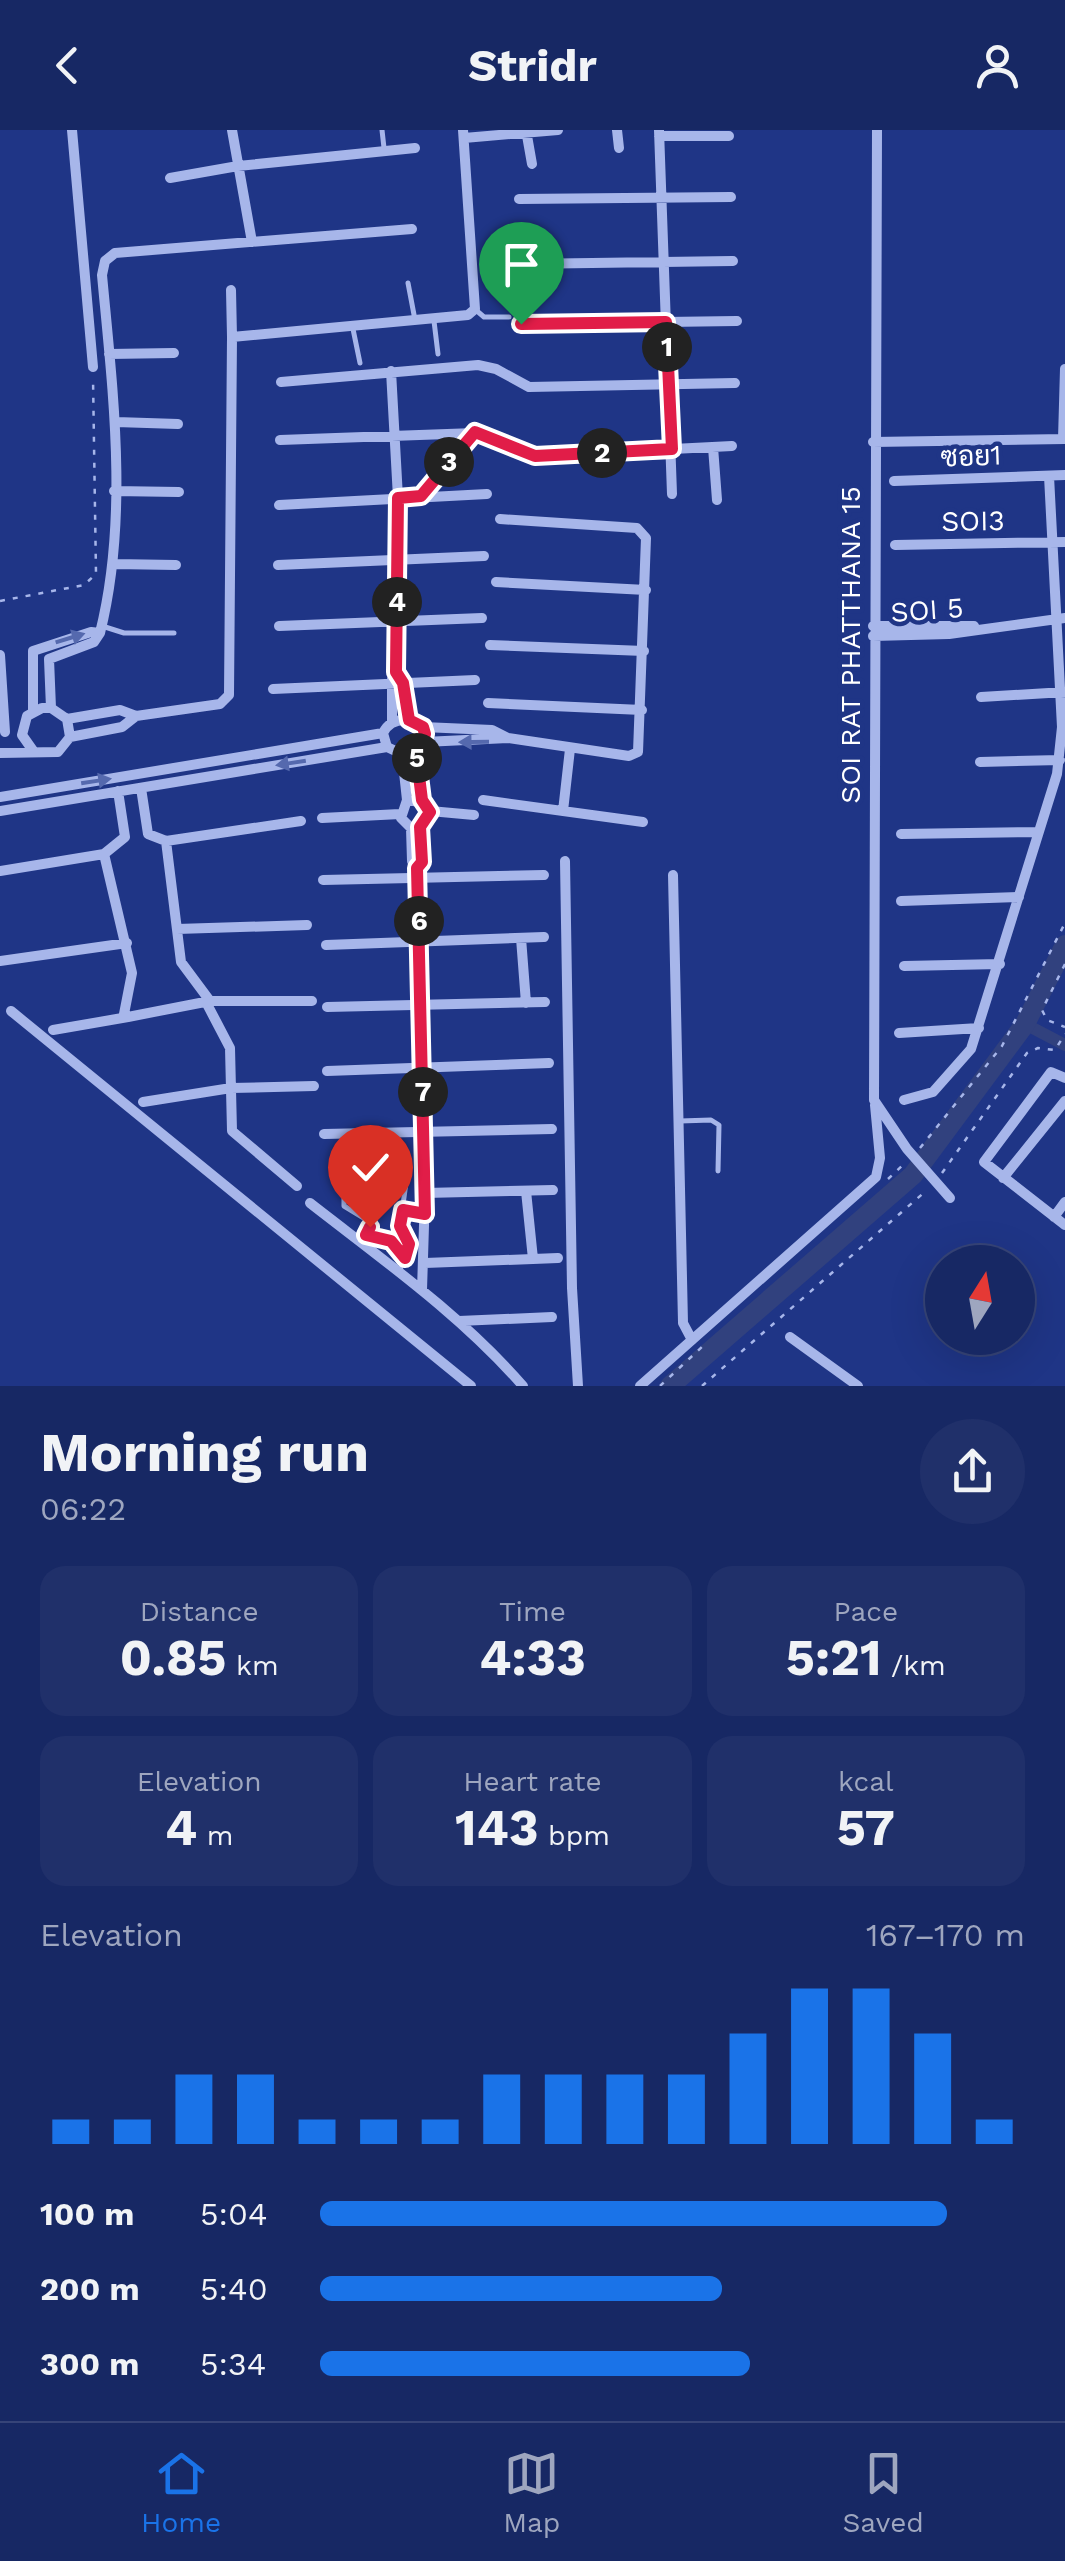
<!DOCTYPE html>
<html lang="en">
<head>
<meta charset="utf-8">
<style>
  :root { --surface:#172864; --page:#20306a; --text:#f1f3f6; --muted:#9ea6bf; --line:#364478; --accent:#1a73e8 }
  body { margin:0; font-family:"Work Sans",Sarabun,sans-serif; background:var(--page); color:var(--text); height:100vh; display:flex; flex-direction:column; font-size:38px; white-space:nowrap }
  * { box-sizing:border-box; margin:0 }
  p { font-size:32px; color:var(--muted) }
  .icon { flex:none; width:55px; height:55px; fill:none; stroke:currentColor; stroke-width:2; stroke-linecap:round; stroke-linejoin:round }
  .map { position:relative; height:1256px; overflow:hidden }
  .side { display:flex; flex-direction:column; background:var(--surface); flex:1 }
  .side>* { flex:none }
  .needle { width:65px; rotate:11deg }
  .buttons { position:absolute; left:925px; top:1115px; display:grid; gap:20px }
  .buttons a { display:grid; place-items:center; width:110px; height:110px; border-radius:50%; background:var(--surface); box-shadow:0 10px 40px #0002,0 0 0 2px var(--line); font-size:50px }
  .pin { position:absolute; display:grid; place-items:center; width:85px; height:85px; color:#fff; margin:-102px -42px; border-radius:50% 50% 50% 0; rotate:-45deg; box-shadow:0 0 10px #0007 }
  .pin .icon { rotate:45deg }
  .km { position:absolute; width:50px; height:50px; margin:-25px; border-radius:50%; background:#222; color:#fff; font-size:28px; line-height:50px; text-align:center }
  .round { display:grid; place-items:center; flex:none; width:105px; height:105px; border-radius:52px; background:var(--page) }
  .overview { display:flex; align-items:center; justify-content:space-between; height:170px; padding:0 40px }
  h1 { font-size:55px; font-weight:700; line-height:75px }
  .metrics { display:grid; grid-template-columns:repeat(3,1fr); gap:15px; height:170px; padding:10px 40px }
  .metrics div { display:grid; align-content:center; border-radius:25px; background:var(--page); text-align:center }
  .metrics b { font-size:50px; font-weight:700 }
  .metrics small { font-size:28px; font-weight:400 }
  .metrics p { font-size:28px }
  .chart { height:280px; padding:20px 40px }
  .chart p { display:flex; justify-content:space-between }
  .chart svg { width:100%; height:180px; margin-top:10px; stroke:var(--accent); stroke-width:6 }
  ul { padding:0 40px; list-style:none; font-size:32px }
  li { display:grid; grid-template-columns:160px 120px 1fr; align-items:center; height:75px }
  li i { height:25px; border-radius:12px; background:var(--accent) }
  header { display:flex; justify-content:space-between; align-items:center; height:130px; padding:0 40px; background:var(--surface); font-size:45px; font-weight:700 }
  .dock { display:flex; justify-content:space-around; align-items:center; height:140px; border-top:2px solid var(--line); background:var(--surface); font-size:28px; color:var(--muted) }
  .dock a { display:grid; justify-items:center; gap:5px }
  .dock .selected { color:var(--accent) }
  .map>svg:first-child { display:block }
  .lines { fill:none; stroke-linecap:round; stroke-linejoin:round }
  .canal { stroke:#31417e; stroke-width:12 }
  .river { stroke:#31417e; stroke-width:20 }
  .path { stroke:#a7b6ea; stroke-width:2.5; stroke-dasharray:5 8; stroke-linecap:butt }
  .lane { stroke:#a7b6ea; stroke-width:5 }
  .street { stroke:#a7b6ea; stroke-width:10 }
  .oneway { fill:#5569ae }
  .route-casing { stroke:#fff; stroke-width:20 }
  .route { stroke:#e11d48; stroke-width:12 }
  .labels { text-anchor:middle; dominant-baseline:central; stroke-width:9; stroke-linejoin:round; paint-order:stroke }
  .street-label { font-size:28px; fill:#fff; stroke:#1f3586 }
</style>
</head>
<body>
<header><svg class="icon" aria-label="back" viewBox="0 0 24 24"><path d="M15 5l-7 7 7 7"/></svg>Stridr<svg class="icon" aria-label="person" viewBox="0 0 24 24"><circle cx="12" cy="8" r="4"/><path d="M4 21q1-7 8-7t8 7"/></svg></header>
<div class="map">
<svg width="1065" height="1256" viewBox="0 0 1065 1256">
  <rect width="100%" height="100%" fill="#1f3586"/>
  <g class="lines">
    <path class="canal" d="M1025,894l40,21"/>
    <path class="river" d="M670,1256l243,-211 112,-151 40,-79"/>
    <path class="path" d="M0,471l84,-16 12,-11 -3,-196
      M1065,834l-23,46 5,10 18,7
      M920,1018l82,-102 63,-123
      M942,1043l85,-120 11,-5 17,2 10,-16
      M888,1049l16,-15
      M660,1256l44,-41
      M702,1256l225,-196"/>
    <path class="lane" d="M382,0l2,18
      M408,153l7,37
      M477,181l7,6h25
      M434,191l4,33
      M353,199l7,34
      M422,365l51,-60
      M102,496l22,7h50
      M680,991l31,-1 8,5 -1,46
      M403,1080l22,3
      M366,1105l25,6 14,16
      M364,1111l3,-21 -23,-14v-14l11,-7 14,1 15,-11 22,8 -6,43 9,18 -9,26"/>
    <path class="street" d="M72,0l21,237
      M232,0l20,112
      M526,0l6,34
      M617,0l2,18
      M659,0l13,364
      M877,0l-3,970 33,49 43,49
      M659,6h70
      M464,8l94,-8
      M170,48l68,-12 177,-18
      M519,69l212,-2
      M521,134l212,-3
      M231,160l1,47
      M521,194l216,-3
      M109,224l65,-1
      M391,241l7,127 -2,174
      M281,252l197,-17 18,4 33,18 206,-4
      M116,292l62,2
      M1063,309l2,-70
      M280,310l195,-7 60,23 197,-10
      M873,312l192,-3
      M713,317l4,53
      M894,351l171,-6
      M114,361l65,1
      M279,375l208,-11
      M500,389l137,9 9,10 -8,214 -9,4 -121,-18
      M895,415l170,-3
      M114,434l62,1
      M278,435l206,-9
      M496,452l150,8
      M279,496l203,-8
      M873,496h101
      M100,503c29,-116 13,-240 2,-358l3,-14 10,-8 297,-24
      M873,506l76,-2 116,-16
      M490,515l154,6
      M0,525l5,77
      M401,549l8,41
      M273,559l202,-9
      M981,567l84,-5
      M488,573l154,7
      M33,580v-59l58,-19 9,1 -6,9 -45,17 2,49
      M136,586l84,-12 9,-9 3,-358 236,-22 7,-6 -12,-179
      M67,589l53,-9 16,6 -14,11 -52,10
      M392,592v-43
      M423,597l69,3 16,8 -84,4
      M416,622l6,48
      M0,623l58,-1 12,-15 -3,-18 -16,-11h-9l-15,8 -5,19 12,17
      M402,624l5,46 -6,18 10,10 13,-3 6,-9 -4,-13 -19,-3
      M980,632l80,-2
      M141,658l7,46 18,7 15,121 29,39
      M118,661l7,46 -21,17 28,119 -8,41 4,3 82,-16h102
      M0,667l383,-64c7,-14 20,-15 34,-11l8,12 -4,14 -19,6 -15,-7 -4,-14
      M483,670l160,22
      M0,681l387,-64
      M430,681l44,4
      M563,681l7,-62
      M322,688l78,-4
      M411,698l1,33 5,7 5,-7 -2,-34
      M901,704l137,-2
      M166,711l135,-20
      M565,731l7,427 6,98
      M417,738l8,325 -3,97
      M0,741l104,-17
      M673,745l10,448 9,17
      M323,750l221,-5
      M901,771l118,-4
      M177,799l130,-4
      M521,808l5,65
      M326,815l218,-8
      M0,831l127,-18
      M904,836l96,-2
      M207,874l23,44 2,83 65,55
      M327,877l218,-5
      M11,881l460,375
      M53,900l75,-13
      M899,903l80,-5
      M327,941l222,-8
      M1065,948l-14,-6 -67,90 81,63
      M904,970l29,-8 38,-43 86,-275 5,-47 -13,-251
      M143,972l88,-14 83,-2
      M324,1004l228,-5
      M1003,1048l62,-77
      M526,1061l7,68
      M425,1063l128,-3
      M310,1073c73,57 151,112 213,183
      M1054,1087l11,-15
      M425,1133l133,-5
      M459,1191l93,-4
      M790,1207l68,49
      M640,1256l236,-209 4,-19 -5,-53"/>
  </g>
  <defs><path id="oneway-solid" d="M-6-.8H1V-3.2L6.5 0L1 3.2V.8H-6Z" transform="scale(2.5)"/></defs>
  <g class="oneway">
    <use href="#oneway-solid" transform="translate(70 508) rotate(-17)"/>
    <use href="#oneway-solid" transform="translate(474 612) rotate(179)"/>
    <use href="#oneway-solid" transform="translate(291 633) rotate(171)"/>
    <use href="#oneway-solid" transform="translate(96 651) rotate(-9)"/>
  </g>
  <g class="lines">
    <g class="route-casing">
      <path id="route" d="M370,1097l-4,8 25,6 14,17 4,-14 -9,-18 3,-16 22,4 -8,-346 5,-6 -2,-35 10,-15 -8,-12 -6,-48 9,-18 -2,-7 -14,-7 -6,-37 -7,-11 2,-174 23,-2 54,-64 60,24 137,-7 -6,-127 -145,2"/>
    </g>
    <use href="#route" class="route"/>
  </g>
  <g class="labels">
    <g class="street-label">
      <text transform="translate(971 326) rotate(-2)">ซอย1</text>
      <text transform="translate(973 391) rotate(-1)">SOI3</text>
      <text transform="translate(927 480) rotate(-4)">SOI 5</text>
      <text transform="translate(850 515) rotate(-90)">SOI RAT PHATTHANA 15</text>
    </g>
  </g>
</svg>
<div class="buttons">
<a><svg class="needle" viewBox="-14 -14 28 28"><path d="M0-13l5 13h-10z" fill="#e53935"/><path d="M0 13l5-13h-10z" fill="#9ea6bf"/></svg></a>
</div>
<div class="pin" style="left:521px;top:194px;background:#1e9e55"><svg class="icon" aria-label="arrive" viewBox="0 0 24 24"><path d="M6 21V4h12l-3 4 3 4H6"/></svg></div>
<div class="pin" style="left:370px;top:1097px;background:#d93025"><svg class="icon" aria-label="check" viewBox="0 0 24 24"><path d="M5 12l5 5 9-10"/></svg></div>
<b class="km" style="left:667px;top:217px">1</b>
<b class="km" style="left:602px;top:323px">2</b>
<b class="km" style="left:449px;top:332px">3</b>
<b class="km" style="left:397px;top:472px">4</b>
<b class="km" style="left:417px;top:628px">5</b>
<b class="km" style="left:419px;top:791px">6</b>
<b class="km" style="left:423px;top:962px">7</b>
</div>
<section class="side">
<div class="overview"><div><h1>Morning run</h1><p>06:22</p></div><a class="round"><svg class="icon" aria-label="share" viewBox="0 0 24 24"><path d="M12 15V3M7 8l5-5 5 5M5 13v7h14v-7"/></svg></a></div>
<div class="metrics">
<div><p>Distance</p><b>0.85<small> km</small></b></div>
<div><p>Time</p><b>4:33</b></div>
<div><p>Pace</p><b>5:21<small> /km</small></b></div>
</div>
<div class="metrics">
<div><p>Elevation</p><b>4<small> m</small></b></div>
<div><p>Heart rate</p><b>143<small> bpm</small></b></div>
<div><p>kcal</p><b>57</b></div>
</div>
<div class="chart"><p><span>Elevation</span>167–170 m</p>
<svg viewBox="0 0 160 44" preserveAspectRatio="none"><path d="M5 44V38M15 44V38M25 44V27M35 44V27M45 44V38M55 44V38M65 44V38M75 44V27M85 44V27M95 44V27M105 44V27M115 44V17M125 44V6M135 44V6M145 44V17M155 44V38"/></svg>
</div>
<ul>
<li><b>100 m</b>5:04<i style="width:89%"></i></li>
<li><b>200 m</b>5:40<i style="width:57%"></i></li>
<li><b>300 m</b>5:34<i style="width:61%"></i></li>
</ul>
</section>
<nav class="dock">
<a class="selected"><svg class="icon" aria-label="home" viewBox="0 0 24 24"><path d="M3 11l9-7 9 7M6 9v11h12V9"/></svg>Home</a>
<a><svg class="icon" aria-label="map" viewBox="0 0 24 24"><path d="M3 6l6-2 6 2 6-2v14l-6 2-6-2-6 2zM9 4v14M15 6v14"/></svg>Map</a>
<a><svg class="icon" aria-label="saved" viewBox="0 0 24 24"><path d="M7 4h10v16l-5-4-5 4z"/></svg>Saved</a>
</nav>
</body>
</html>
